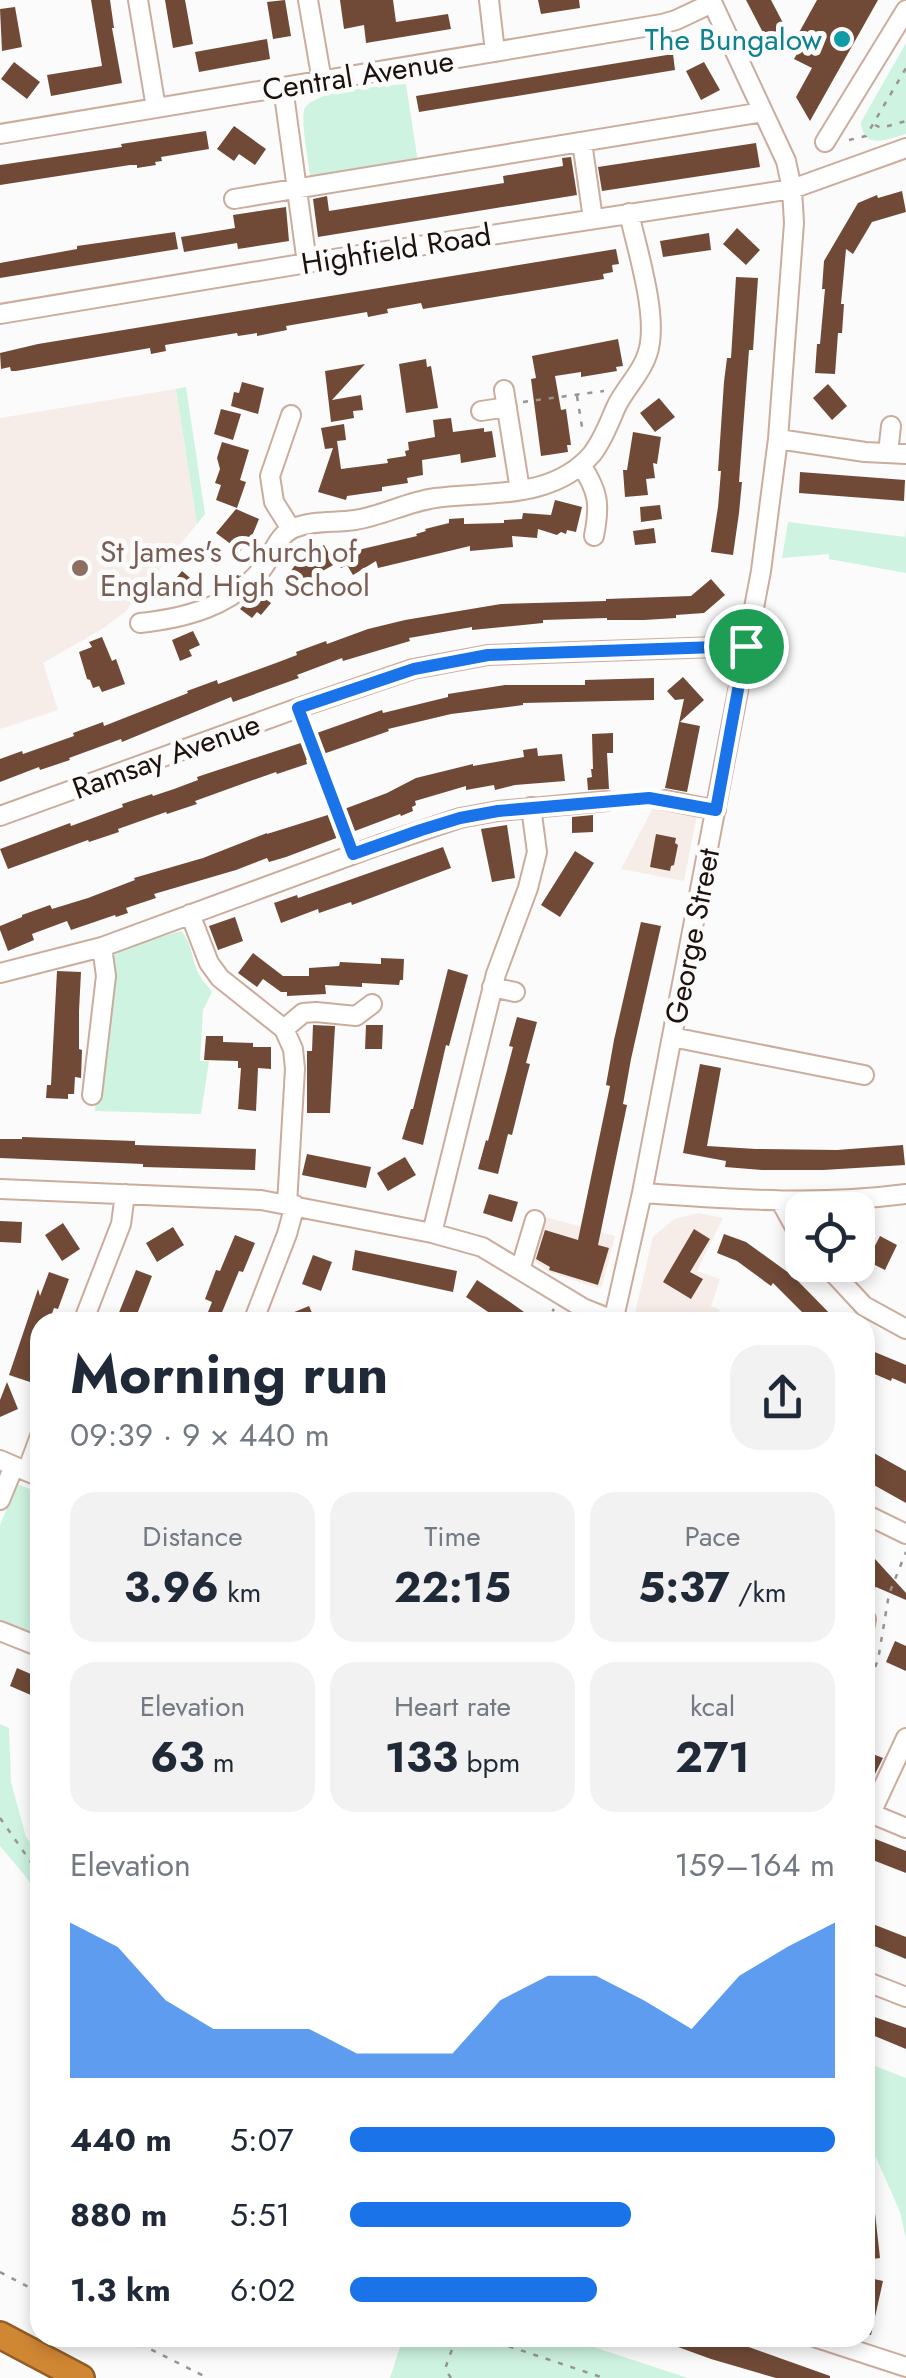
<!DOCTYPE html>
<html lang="en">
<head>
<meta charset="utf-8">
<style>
  :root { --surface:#fff; --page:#f2f2f3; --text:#1f2937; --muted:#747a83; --accent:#1a73e8 }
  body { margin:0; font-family:Jost,sans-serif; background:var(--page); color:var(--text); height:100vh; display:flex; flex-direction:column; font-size:38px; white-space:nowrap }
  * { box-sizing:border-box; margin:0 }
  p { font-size:32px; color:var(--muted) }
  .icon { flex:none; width:55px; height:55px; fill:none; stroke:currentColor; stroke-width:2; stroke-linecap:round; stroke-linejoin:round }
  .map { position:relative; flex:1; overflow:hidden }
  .sheet { position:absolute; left:30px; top:1312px; width:845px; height:1035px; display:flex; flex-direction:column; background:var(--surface); border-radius:30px; box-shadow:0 5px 15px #0003 }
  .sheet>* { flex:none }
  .controls { position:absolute; left:785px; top:1192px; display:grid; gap:20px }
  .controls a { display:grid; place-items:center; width:90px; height:90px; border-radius:20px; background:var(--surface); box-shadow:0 5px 15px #0003; font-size:50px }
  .pin { position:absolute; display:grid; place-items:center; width:85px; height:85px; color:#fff; margin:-42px; border:5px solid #fff; border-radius:50%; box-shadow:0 2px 10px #0007 }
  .round { display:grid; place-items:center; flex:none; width:105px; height:105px; border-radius:30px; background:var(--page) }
  .head { display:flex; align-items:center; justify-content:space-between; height:170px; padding:0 40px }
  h1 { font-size:55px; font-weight:700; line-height:75px }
  .metrics { display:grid; grid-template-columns:repeat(3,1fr); gap:15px; height:170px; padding:10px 40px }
  .metrics div { display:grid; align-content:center; border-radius:25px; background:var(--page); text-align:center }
  .metrics b { font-size:42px; font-weight:700 }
  .metrics small { font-size:28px; font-weight:400 }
  .metrics p { font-size:28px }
  .chart { height:280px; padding:20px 40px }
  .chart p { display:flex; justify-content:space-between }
  .chart svg { width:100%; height:180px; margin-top:10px; fill:var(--accent); opacity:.7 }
  ul { padding:0 40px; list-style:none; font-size:32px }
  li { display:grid; grid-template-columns:160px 120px 1fr; align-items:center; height:75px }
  li i { height:25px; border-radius:12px; background:var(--accent) }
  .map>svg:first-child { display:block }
  .built { fill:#f6ede8 }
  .green { fill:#cef3e0 }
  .building { fill:#704a37 }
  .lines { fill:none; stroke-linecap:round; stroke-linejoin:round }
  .minor-casing { stroke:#cbac9d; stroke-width:22 }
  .highway-casing { stroke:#915e26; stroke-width:30 }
  .path { stroke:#989491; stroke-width:2.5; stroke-dasharray:5 8; stroke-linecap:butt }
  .minor { stroke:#fff; stroke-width:18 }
  .highway { stroke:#d08734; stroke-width:25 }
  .route-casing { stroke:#fff; stroke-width:20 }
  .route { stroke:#1a73e8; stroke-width:12 }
  .culture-dot { fill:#0f9aa8; stroke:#fbfbfb; stroke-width:4 }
  .education-dot { fill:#8d6e63; stroke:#fbfbfb; stroke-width:4 }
  .labels { text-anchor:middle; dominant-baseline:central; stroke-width:10; stroke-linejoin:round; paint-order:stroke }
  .culture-label { font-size:30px; fill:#0d838f; stroke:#fbfbfb; text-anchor:end }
  .street-label { font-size:30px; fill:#1c110c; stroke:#fbfbfb }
  .education-label { font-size:30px; fill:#785e54; stroke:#fbfbfb; text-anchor:start }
</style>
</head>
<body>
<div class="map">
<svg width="906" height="2378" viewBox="0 0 906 2378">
  <rect width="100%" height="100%" fill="#fbfbfb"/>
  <path class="built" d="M176,389l21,135 -72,88 -23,17 -59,34 15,47 -58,19v-311z
    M655,804l38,7 4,4 -13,66 -63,-12z
    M531,1213l84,23 -13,50 -5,2 -48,-16 -29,-22z
    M698,1213l25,5 -26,53 23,8 -9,27 9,4 -9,12h-75v-13l17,-72 21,-18z"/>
  <path class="green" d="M906,43v91c-18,5 -43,17 -45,-12z
    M406,84l12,78 -107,19c-2,-17 -10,-56 -7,-70 4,-21 82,-25 102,-27z
    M186,387l19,127 -8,10 -21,-135z
    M788,522l117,15 1,-8v44l-77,-14v-5l-47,4z
    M181,931c11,12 10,25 16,39 3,8 10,15 15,22l-9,18 -3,51h9l-8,53 -106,-3 15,-156 7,-5z
    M17,1484l23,9v144l-40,-16v-96z
    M0,1724l9,4 2,54 15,55 14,18v45l-14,-23 -26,-31z
    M865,2062l41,16v205v-44l-6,-27 -35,-80z
    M403,2338h163l122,40h-298z"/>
  <path class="building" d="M91,0h19l4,28h-2l10,55 -71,13 -4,-21 55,-9z
    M165,0h20l8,44 -20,4z
    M285,0l6,36 -18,3 -6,-37z
    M340,0h53l3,22 52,-8 3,15 -85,14 -2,-18 -20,4z
    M538,0h41l1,8 -39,6z
    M746,0h25l21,40 -20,10z
    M817,0h61l-68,121 -14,-24 16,-29 -18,-9 16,-28 -14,7z
    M15,7l7,40 -20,4 -2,-42z
    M267,39l3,20 -71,13 -4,-20z
    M673,54l2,16 -256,42 -3,-16z
    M14,62l26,20 -13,17 -26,-20z
    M704,62l16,28 -19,10 -15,-29z
    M234,126l32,23 -11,16 -16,-11 -5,7 -17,-12z
    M206,131l3,18 -48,8 1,4 -7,1 1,3 -19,3v-3h-7l-130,20v-20l122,-18 -1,-3z
    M756,143l4,24 -158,24 -4,-24z
    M571,157l6,38 -259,42 -5,-38 14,-3 2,15 175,-28 -1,-7 60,-10 -1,-8z
    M902,191l4,21 -34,10 -19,32 -7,-5 -5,55h3l-2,29h-4l-3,41 -20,-1 2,-29h3l5,-55h-3l2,-28 34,-58 19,-8 1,3z
    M286,207l3,34 -51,8 -1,-6 -53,9 -3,-15 54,-9 -2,-13z
    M737,228l23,22 -14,15 -23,-21z
    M175,232l3,17 -178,29v-15l77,-14v-3z
    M709,233l2,17 -48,7 -3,-16z
    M616,249l3,15 -7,1 1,7 -10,2 1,5 -181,30 -2,-6 -34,6 1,4 -20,4 -1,-5 -81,14 1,4 -30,6v-3l-19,3 -1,-3 -72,12 1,6 -15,3 -1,-6 -134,23h-5l-1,-4 -9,2 -1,-16 38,-9z
    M736,277l22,1 -5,72h-4l-10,132h3l-3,31 -6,42 -22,-3 7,-45 3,-36h-3l6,-89 3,-24h4z
    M618,339l5,27 -7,1 1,4 -36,6v-5l-26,4 6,34 5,-1 5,36h-4l1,7 -27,4 -10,-77 5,-1 -4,-22z
    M426,359l1,8 4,-1 7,42 -32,5 -7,-49z
    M365,364l-33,36 29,-5 2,15 -10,1 1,7 -23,4 -6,-51z
    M242,382l22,6 -6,26 -27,-8 3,-14 5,1z
    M828,384l19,22 -15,14 -19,-22z
    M659,398l16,19 -20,15 -15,-19z
    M221,409l20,5 -8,26 -19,-6z
    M451,418l2,14 31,-4v4l8,-1 4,26 -35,6 -1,-9 -38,6 1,15 -16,3 1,5 -26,4v4l-35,5 -1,4 -28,-8 15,-44 -8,1 -4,-21 23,-4 2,16 -9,1 4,28 47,-6 -1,-4 19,-3 -1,-5 4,-1 -1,-8 27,-5 -2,-17z
    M633,432l28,5 -4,27 -4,-1 2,15 -9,1 2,16 -23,2 -2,-27h4z
    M222,442l27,8 -9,30 6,2 -9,26 -21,-8 5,-15 -6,-2 5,-14 -3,-11z
    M800,472l105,8 -1,21 -105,-8z
    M555,500l27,7 -6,25 -9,-2 -1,4 -5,-2 -4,3 -19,-6 -1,9 -25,-2 1,11 -43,4v-5l-92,22 -2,-7 -23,14 -6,-10 -6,3 -8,-14 13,-8 2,4 7,-5 3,5 59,-14 -1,-2 10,-3 -1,-2 24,-6v-4l15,-1v6l40,-1v-3l18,-1 1,-6 28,2z
    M660,505l2,14 -21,3 -1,-15z
    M236,509l23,10 -7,17 -12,15 -24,-18z
    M654,528l2,15 -21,2 -2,-14z
    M324,545l11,19 -16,9 -12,17 -9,-7 -4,6 -11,-8 17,-22z
    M182,571l14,12 -13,16 -14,-12z
    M711,579l14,16 -21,18 -28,2v3l-32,2h-37v-2l-64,2v3l-71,7v-3l-63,11 1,3 -67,20 -1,-3 -45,17 2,3 -66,24 -2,-5 -109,45 -1,-3 -52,19 1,2 -30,10 -1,-3 -39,15v-23l22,-8 1,3 51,-18 -1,-3 30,-11 1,4 84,-33 -1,-2 30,-11 1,4 58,-21 21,-8 -1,-3 30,-11 1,3 41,-15 37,-9 96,-16 105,-3v-2l85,-3z
    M256,592l15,11 -10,12 -4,-3 -5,6 -12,-9z
    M193,631l7,14 -11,5 3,6 -12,5 -8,-21z
    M102,637l10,24 4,-2 9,25 -23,8 -3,-6 -6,2 -3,-8 -3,-1 -8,-27 13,-5 -3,-5z
    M683,677l21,23 -24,22 20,4 -13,66 -22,-4 19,-89 -9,1 -8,-9z
    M654,678v22l-131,3v2l-72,9 -63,15 1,2 -83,29 1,4 -30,10 -1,-2 -23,8 -58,21 2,3 -30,10 -1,-2 -48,17 1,3 -30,10 -1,-2 -80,29 -8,-20 70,-26 1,3 52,-19 -1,-3 30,-10 1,2 21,-7 24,-9 -1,-3 15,-5 104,-34 -2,-4 68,-24 1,3 65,-16v-3l57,-9h80v-5z
    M613,733v20h-6l2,36 -21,1 -1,-12 5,-1 -1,-8h2l-1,-35z
    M537,748l1,8 24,-2 3,27 -50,4 -20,5 -1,-5 -28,5v-4l-51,15 1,4 -4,2 1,4 -12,5 -1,-2 -114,43 -17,5 -2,-4 -31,12 -82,24 2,4 -30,10 2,5 -12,4 -1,-2 -44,15 -4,-9 -35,13 2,6 -26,11 -8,-21v-4l22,-9v-2l28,-10 2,4 36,-11 47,-18 -1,-2 69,-20 64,-25v1l64,-20 56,-21 29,-15 57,-14v2l51,-9 -1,-7z
    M593,815v17l-21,1v-16z
    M507,825l8,53 -23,4 -11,-53z
    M656,834l20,4 -1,5 3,2 -4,20 -3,1 -1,5 -20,-4z
    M443,847l8,21 -99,37 -1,-3 -32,11 -1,-4 -37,14 -7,-20 23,-8 1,3z
    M575,851l19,12 -34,54 -19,-12z
    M235,917l8,24 -25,9 -9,-24z
    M641,922l20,4 -30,133 -8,45 4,1 -29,140 11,3 -11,37 -49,-15 1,-3 -14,-8 9,-29 33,10 32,-154 -4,-1 8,-45z
    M253,953l30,23h26v-8l30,-2 1,-4 41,2v-6l23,1 -1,21h-3l-1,5 -37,-2v4l-37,-2 1,9 -39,2v-4h-6l-18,-13 -6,8 -19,-14z
    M448,969l20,6 -19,71 -3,-1 -23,100 -21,-6 9,-30h2z
    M57,971l24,1 -2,39v38l3,1 -1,28 -6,-1 -1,17h-6v5l-22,-1 1,-13h4z
    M517,1017l20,5 -11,41 4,1 -4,15 -14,56 -4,-1 -10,40 -20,-5 8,-29 2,1 18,-67 7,-27 -4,-1z
    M313,1025l22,1 -5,87h-23v-62h5z
    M366,1025h17l-1,24h-17z
    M206,1036h17v6l30,1v4h18v22l-13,-1 -2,43 -18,-2 3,-41h-3v-7l-34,-1z
    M700,1064l21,4 -14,78 49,3 81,1 66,-5 2,20 -82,5h-61l-37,-3 1,-6 -43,-8z
    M22,1137l113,4v4l121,4 -1,21 -112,-3v-3l-143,-6v-19h22z
    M307,1154l64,13 -5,21 -64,-13z
    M405,1157l11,18 -28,16 -11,-18z
    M489,1194l29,8 -6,20 -29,-9z
    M0,1221l22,1 -1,21 -21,-1z
    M63,1223l17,26 -18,12 -17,-26z
    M173,1227l11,18 -27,17 -11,-19z
    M694,1229l16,10 -20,33 13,7 -12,20 -28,-17z
    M724,1234l22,8 47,34 45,46h-39l7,-6 -33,-33 -2,3 -34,-25 -20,-8z
    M235,1235l20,8 -12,29 -4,-1 -21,51h-14l8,-20 -7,-3 11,-29 4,1z
    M880,1236l17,9 -12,25 -18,-9z
    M355,1250l102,21 -4,21 -101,-22z
    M313,1255l19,7 -11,29 -19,-7z
    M136,1270l16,6 -18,46 -16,-7z
    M49,1272l20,7 -11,30 -4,-1 -5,14h-9v31l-10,29 -21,-7 29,-86 2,7z
    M477,1280l33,22 28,20h-35l-37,-25z
    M309,1306l7,16h-46z
    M865,1348l41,17v19l-14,-6 -1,3 -26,-11z
    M7,1382l11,27 -18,8v-17z
    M865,1448l41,23v32l-41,-23z
    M865,1548l41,45v7l-30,-13 -3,2 -8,-9z
    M895,1641l11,5v25l-20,-9z
    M17,1668l23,10v21l-30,-13z
    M865,1751l18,7 -10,20 -8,-3z
    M865,1835l41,16v22l-41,-16z
    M865,1921l41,16v22l-41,-17z
    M869,2015l37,13v21l-41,-17z
    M874,2204l6,54 -15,2v-55z
    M865,2277l18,4 -12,54 -6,-1z
    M656,2338h54l21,7 1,-4 98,35v2h-54l-65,-19 -55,-20z"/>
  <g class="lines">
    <g class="minor-casing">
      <path id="minor" d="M138,0l18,108
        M308,0l14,81
        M489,0l6,52
        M283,87l24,176
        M0,134l662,-110 14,-4 36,-17
        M582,142l11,77
        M825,142l81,-132
        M234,199l529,-87
        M0,314l307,-51 485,-74 114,-41
        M504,390l16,100
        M481,411l26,-4
        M291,415l-21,61 4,26 17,27
        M778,439l87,13 41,2
        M888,453l3,-27
        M581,465c18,27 19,40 13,71
        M140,623c47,-5 91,-17 122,-54 11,-14 15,-34 32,-41 19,-8 41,-5 61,-8 27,-4 52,-18 80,-22 53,-7 118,2 157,-44 11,-14 17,-31 24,-47 9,-19 25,-33 31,-52 13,-35 -10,-105 -18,-142
        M665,800l51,10
        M0,816l298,-108 115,-39 75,-14 258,-9
        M190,914l19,49 11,15 64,51 9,20 2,20 -8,135
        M0,973l102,-26 277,-102 81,-27 38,-7 109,-10
        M492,987l23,5
        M284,1029l19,-16 13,-1 40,4 16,-12
        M672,1037l192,38
        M92,1095l14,-119 -4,-29
        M0,1189l261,11 171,33 50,14 101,61 30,12
        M642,1193c90,6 174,13 264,1
        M781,1202l21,38
        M432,1233l64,-259 32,-86 9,-36 -6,-45
        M826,1265l38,41 42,23
        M520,1270l15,-50
        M83,1322l38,-98 4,-30
        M253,1322l34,-88 8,-29
        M613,1322l29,-129 119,-622 17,-132 16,-216 -2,-34 -6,-28 -75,-161
        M0,1460l40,17
        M27,1471l13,-35
        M0,1500l14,-34
        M865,1514l41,20
        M865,1624l1,-5
        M0,1631l40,16
        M865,1811l41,17
        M871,1813l35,-75
        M865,1981l41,16
        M817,2338l89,29"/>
    </g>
    <g class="highway-casing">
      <path id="highway" d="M0,2335l81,43"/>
    </g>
    <path class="path" d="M875,125l6,3 25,-7
      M849,140l17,-4 40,-68
      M577,396l6,37
      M523,402l81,-11
      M304,723l43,114
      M626,800l22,-2
      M858,1233l8,-16
      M545,1322l9,-13
      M865,1691l13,-31 11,-66 17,-42
      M0,1818l40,57
      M0,2272l40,21
      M128,2338l80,40
      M484,2338l120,40
      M451,2378l-6,-9 11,-31"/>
    <use href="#minor" class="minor"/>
    <use href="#highway" class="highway"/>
  </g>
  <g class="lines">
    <g class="route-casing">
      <path id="route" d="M746,646l-30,164 -67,-12 -151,13 -38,7 -39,12 -68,24 -55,-146 116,-39 74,-14z"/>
    </g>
    <use href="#route" class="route"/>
  </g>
  <circle class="culture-dot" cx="842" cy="39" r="10"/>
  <circle class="education-dot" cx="80" cy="568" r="10"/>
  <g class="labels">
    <g class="culture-label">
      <text x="822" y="39">The Bungalow</text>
    </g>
    <g class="street-label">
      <text transform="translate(358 75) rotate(-9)">Central Avenue</text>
      <text transform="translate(396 249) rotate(-9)">Highfield Road</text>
      <text transform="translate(166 756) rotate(-20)">Ramsay Avenue</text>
      <text transform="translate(692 936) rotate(-79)">George Street</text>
    </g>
    <g class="education-label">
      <text x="100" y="551">St James's Church of<tspan x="100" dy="34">England High School</tspan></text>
    </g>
  </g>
</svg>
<div class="controls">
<a><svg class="icon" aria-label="locate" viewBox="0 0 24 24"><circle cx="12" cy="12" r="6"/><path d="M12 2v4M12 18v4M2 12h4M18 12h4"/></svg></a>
</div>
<div class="pin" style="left:746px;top:646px;background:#1e9e55"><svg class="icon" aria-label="arrive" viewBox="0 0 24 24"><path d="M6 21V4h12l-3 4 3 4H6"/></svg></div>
<section class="sheet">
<div class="head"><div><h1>Morning run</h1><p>09:39 · 9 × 440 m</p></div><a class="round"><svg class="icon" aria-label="share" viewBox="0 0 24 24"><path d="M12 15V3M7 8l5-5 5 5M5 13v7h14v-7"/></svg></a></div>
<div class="metrics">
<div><p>Distance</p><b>3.96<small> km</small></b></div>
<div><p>Time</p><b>22:15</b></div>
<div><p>Pace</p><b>5:37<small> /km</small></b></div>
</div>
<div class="metrics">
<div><p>Elevation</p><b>63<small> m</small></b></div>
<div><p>Heart rate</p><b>133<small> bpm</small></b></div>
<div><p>kcal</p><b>271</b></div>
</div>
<div class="chart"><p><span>Elevation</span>159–164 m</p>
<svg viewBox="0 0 160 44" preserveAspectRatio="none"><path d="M0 44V6L10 12L20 25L30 32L40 32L50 32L60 38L70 38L80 38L90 25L100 19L110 19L120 25L130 32L140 19L150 12L160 6V44z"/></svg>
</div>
<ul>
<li><b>440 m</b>5:07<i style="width:100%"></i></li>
<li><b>880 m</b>5:51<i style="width:58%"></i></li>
<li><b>1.3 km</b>6:02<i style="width:51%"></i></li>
</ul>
</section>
</div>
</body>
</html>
